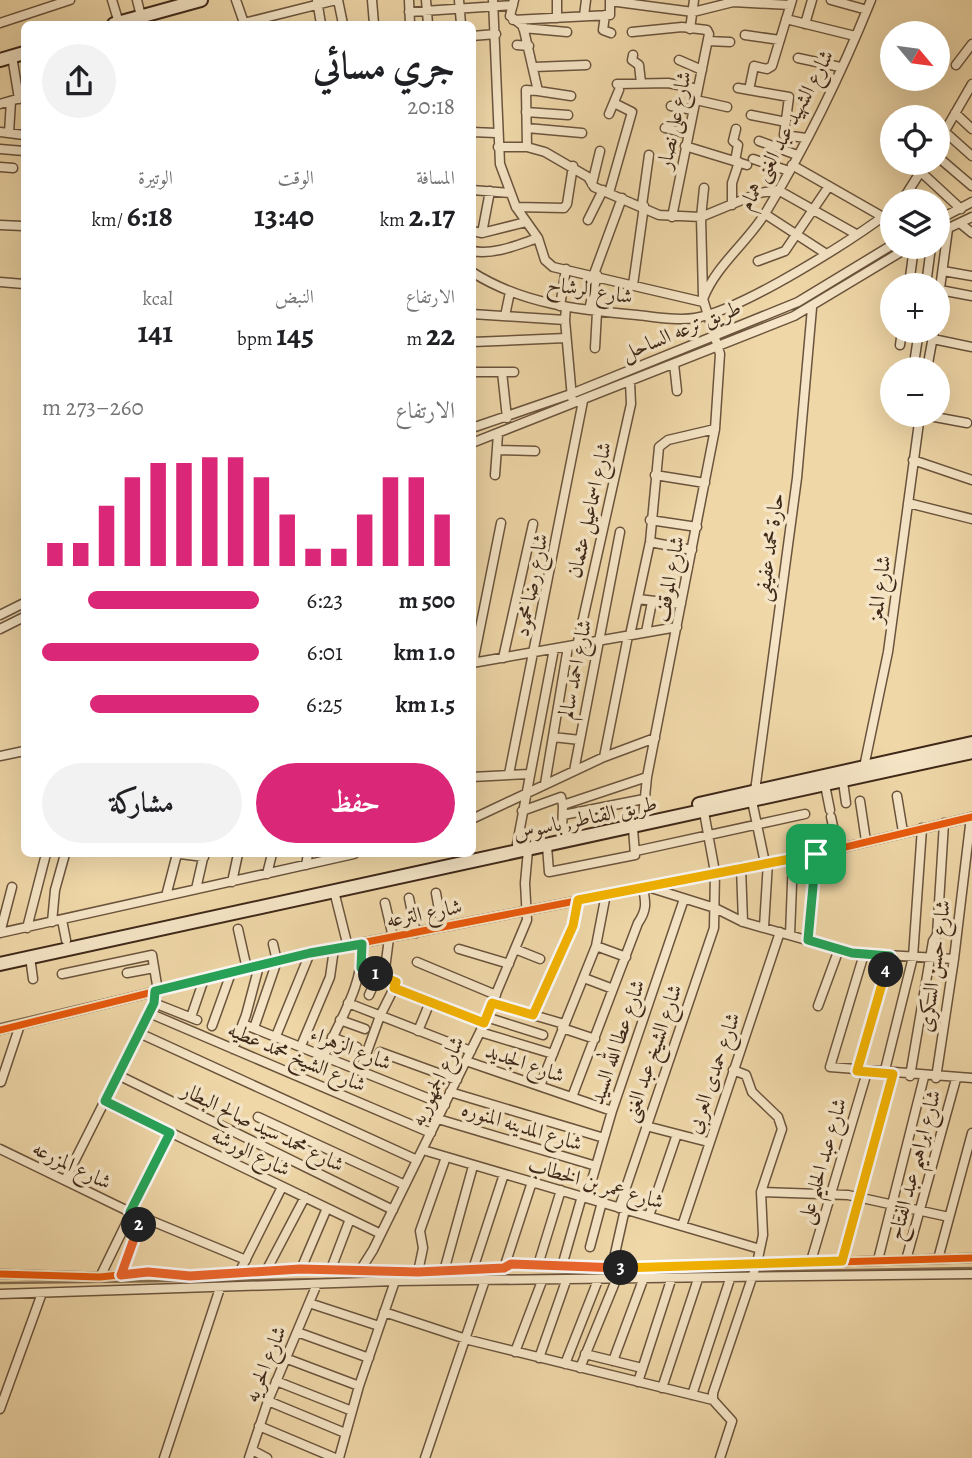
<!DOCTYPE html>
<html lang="ar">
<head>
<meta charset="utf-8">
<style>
  :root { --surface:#fff; --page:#f2f2f2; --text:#202124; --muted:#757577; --accent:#db2777 }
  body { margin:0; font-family:Alegreya,Amiri,serif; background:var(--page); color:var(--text); direction:rtl; height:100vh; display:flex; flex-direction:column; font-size:26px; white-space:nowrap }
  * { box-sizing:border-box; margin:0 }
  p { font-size:23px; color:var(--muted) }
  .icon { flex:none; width:38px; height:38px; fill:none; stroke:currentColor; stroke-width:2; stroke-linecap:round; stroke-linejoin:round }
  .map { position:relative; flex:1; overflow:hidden; direction:ltr }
  .details { position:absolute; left:21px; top:21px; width:455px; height:836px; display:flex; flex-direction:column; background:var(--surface); border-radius:10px; box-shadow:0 7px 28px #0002; direction:rtl }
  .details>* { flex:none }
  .needle { width:46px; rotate:119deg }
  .fabs { position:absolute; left:880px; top:21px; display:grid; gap:14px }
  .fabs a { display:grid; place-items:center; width:70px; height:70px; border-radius:50%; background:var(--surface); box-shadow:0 7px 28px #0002; font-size:35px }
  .pin { position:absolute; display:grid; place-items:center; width:60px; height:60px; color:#fff; margin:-30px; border-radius:14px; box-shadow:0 4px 10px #0006 }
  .km { position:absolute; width:35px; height:35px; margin:-18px; border-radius:50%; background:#222; color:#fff; font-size:19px; line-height:35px; text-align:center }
  .round { display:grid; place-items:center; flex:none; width:74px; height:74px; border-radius:37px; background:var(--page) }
  .overview { display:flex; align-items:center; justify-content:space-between; height:119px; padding:0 21px }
  h1 { font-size:38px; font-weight:700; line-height:52px }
  .figures { display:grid; grid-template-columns:repeat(3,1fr); gap:10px; height:119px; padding:7px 21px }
  .figures div { display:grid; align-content:center }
  .figures b { font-size:30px; font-weight:700 }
  .figures small { font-size:19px; font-weight:400 }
  .figures p { font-size:19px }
  .chart { height:196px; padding:14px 21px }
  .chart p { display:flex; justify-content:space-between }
  .chart svg { width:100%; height:126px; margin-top:7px; stroke:var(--accent); stroke-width:6 }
  .action { display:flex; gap:14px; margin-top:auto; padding:14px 21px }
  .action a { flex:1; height:80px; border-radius:42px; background:var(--accent); color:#fff; font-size:28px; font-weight:700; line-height:80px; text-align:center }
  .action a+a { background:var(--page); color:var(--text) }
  ul { padding:0 21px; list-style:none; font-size:23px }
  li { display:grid; grid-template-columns:112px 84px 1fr; align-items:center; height:52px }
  li i { height:18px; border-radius:9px; background:var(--accent) }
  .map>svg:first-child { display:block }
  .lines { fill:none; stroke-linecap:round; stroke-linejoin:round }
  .stream { stroke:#856e51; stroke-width:2.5 }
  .street-casing { stroke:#6b543d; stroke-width:11 }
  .secondary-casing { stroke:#3f2819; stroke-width:16 }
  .street { stroke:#f5e5c6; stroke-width:8 }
  .secondary { stroke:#f5e5c6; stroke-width:12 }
  .cycleway-casing { stroke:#f5e5c6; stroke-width:11 }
  .cycleway { stroke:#e8590c; stroke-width:7 }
  .split-1-casing { stroke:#fff; stroke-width:14 }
  .split-2-casing { stroke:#fff; stroke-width:14 }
  .split-3-casing { stroke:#fff; stroke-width:14 }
  .split-4-casing { stroke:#fff; stroke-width:14 }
  .split-5-casing { stroke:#fff; stroke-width:14 }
  .split-1 { stroke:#f5b400; stroke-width:9 }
  .split-2 { stroke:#22a559; stroke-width:9 }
  .split-3 { stroke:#f0652b; stroke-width:9 }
  .split-4 { stroke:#f5b400; stroke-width:9 }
  .split-5 { stroke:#22a559; stroke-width:9 }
  .labels { text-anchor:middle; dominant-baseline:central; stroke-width:7; stroke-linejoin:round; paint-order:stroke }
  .street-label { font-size:21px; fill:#3f2819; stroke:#f5e5c6 }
</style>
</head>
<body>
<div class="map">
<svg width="972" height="1458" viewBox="0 0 972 1458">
  <rect width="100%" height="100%" fill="#efd7a8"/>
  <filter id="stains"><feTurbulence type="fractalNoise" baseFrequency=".00286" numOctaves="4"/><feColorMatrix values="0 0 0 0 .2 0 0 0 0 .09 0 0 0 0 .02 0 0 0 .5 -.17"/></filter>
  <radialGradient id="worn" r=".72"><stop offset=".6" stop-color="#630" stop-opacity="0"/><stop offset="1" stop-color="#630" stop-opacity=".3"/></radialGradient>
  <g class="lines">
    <path class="stream" d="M0,1024l132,-31
      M420,1277l552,-9
      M0,1283l329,-4"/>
    <g class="street-casing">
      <path id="street" d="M112,0l7,23
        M137,0l4,16
        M236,0l8,23 92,-23
        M317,0l4,24
        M338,0l5,24
        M372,0l2,24
        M409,0l1,24
        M426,0l2,24
        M459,0l2,24
        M493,0l7,164 16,43 22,31 7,22 8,7 150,35
        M514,0l-4,16 13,10 15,65 33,5
        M831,0l36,10
        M610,1l83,11 40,-10 57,3
        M409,12l104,-7
        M605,15l-2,15 8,3
        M584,16l2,-16
        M557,18v-18
        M786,19l69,17
        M513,20l97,-5v-15
        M0,23l70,-23
        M805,24l7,-24
        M523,28l44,4
        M690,29l4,-29
        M632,32l50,-5 25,3 2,4 -37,183
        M745,35l35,5
        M472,36l24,-2
        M708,41l22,1
        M517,45l12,1
        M633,55l-1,5 7,5 2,18
        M12,56l7,43
        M798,58l42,9
        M679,60l23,10
        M956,65l16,-21
        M534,67l52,-2
        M617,84l51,-1 30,6
        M738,88l51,9 -5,38 22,3
        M749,90l5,-24 13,3 5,-3 20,-66
        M696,100l31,7
        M0,104l24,-7
        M671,106l22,4
        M526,112l42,3
        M955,113l17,16
        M609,114l10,-24
        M751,115l35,7
        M527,128l55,5
        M665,128l23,6
        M944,131l28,25
        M0,132l24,3
        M472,132l24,1
        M9,133l2,-32
        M759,141l38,14
        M938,143l34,-59
        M685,146l62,19
        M498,147h29l18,5 43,25 6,10 65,28 42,2 58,-24 19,-3 78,44
        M527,147l-1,-57 12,1
        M0,149l24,2
        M938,157l34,29
        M753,159l36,12
        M735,161l3,-16 -5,-4 3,-12
        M792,165l91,52
        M0,167l13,1
        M921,172l40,37
        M592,184l8,-33
        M472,190l38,3
        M609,193l23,-81 -18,-9
        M902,201l24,-38
        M642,205l7,-50
        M732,205v-22l7,-21
        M516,207l48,1 3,-4 6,-38
        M765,214l60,39
        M588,220l15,-30
        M938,220l34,-18
        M961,224l11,9
        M0,225l23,1
        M472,231l10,2 44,-11
        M482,233l8,-42
        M938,233l34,-16
        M472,251c23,4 45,-6 66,-13
        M758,261l27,-10 44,-65
        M943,271l29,5
        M472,272c50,32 107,38 165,43 18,2 40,6 58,3 46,-7 159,-79 197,-108
        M594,274l28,-76
        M0,282l24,2
        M633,285l11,-79
        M909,285l5,-38
        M926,285l5,-38
        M940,290l32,6
        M703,296l-2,-79 3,-29
        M938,303l10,-74
        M560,306l6,-37
        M566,307l-1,13 7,78
        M589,310l8,-35
        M472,314l93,6
        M505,316l5,-24
        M933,339l39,8
        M472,342l94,-4
        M900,345l2,-14
        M595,348l2,-36
        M915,357l4,-26
        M674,364l3,27
        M927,369l7,-38
        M472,372h42
        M502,372l5,46
        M924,415l43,8
        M472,428l99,-34 227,-92 94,-57
        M472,443l322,-127 115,-69
        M497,450l38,1
        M913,460l59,20
        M495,475l3,-41
        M655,475l50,8
        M908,503l64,16
        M650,520l47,7
        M650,542l42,8
        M638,599l43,5
        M0,615l24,-12
        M0,629l24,-12
        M646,632l6,-30
        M630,635l20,-93 9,-95 9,-7 47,-11
        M577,646l54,-242 -1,-22
        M503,658l30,-134
        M472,663l205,-36
        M473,663l28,-140
        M553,737l27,3
        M0,756l24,-5
        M604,757l24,-121
        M864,767l24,-115 32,-237
        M574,771l46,-239
        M509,774l74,-373
        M472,777l57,-3
        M843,782l3,21
        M545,784l23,-137
        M825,785l5,25
        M755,791l42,-313 15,-170
        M897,796l6,36
        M752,801l13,62
        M860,801l6,40
        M563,805l84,-28
        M522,811l39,-14 2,8 -1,29
        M563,815l81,-16
        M643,817l4,-40 68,-348 5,-75 -17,-55c13,-34 45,-57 63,-87 40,-66 76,-140 105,-212
        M831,817l7,32
        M472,819l132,-62 51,-19
        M517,844l37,-195
        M547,846l2,26 86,-17 -2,-27
        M636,851l169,-37
        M180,854l24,3
        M306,865l2,-11
        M741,867l2,55
        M267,874l5,-20
        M232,882l6,-28
        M648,887l67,21 28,14 109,31 102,6
        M196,889l8,-35
        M334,891l14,56
        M436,893l6,34
        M166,896l11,-42
        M409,898l7,35
        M385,903l8,34
        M62,920l4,20
        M52,922l3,-32 10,-36
        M764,927l4,-65
        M27,928l19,-74
        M238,929l9,40
        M0,933l354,-79
        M0,933l12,-46
        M790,935l3,-77
        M808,940l8,-86
        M596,946l30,11
        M459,949l50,15
        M515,949l25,10
        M864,954l-34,113 142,11
        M30,957l3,22
        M417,962l79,33
        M361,968l35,14 -2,6 90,35
        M127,973l27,-5
        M62,974l90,-19 6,36
        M384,977l5,-39
        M584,978l29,11
        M369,995l9,-20
        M154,1003l43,17
        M348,1003l123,48
        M492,1003l72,21
        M818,1006l21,-57
        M149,1013l282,120
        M533,1015l40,-89 5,-26
        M191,1017l13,-38
        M486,1017l57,18
        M340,1020l25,9
        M243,1024l202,81
        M212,1026l19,-53
        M254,1028l23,-67 -4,-17
        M562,1028l33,11
        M0,1030l310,-77 506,-99 156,-37
        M418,1031l12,-29
        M480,1032l73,22
        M139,1033l278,127
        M276,1036l34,-83
        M332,1037l25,10
        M301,1046l29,-69 4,-28
        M233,1049l13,-34 13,-49
        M380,1052l77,28
        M324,1056c15,-35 41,-73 37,-112
        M466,1061l146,50
        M360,1071l20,-55 14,-28
        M857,1071l33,-115
        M884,1074l29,-117 9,-129
        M118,1075l275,135
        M910,1076l23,-135 4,-6 7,-112
        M936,1078l18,-119 17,-142
        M1,1082l19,-57
        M540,1086l56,-140 10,-52
        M450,1092l154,46
        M572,1097l66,-174c9,-13 8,-20 5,-35
        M105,1101l276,133
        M258,1117l147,68
        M438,1119l158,47
        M646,1126l62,16
        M0,1149l130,63 116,48
        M423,1150l337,99
        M65,1180l89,-177 1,-12
        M761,1192l87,3 101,22
        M587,1197l25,-86 72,-212
        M619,1208l95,-280 1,-56 -11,-60
        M649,1216l28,-82
        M682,1226l98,-294
        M590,1247l12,-45
        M938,1259l34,-126
        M842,1260l51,-186
        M878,1260l46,-183
        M906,1260l50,-181
        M811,1261l56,-189
        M538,1265l23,-75
        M562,1266l20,-70
        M612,1267l13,-58
        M504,1268l28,-86
        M301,1269l26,-61
        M331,1269l19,-50
        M361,1269l12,-19 107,-218 47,-112 -2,-37 3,-33
        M473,1269l31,-95
        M266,1271l39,-74
        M444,1271l29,-105
        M418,1272l5,-24 -3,-17 26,-74
        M239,1273l43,-86
        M0,1274l100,3 48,-5 41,4 112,-7 117,3 86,-4 7,-4 128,4 333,-10
        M121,1275l21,-57
        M100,1277l70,-144
        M0,1294l395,-13 577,-7
        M309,1303l70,23
        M384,1312l85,28 244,60
        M297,1332l72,26
        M515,1352l27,-71
        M585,1354l57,14
        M285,1358l74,28
        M539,1358l27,-77
        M613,1361l30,-81
        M565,1364l33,-84
        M580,1368l36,-88
        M276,1381l76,30
        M638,1382l33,-102
        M662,1388l36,-109
        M692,1395l38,-116
        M268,1401l77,32
        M0,1409l42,-116
        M259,1426l76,32
        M252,1450l15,8
        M164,1458l56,-170
        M249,1458l19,-57 49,-117
        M339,1458l20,-72 36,-105
        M425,1458l60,-178
        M720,1458l12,-37 -19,-21v-7l44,-130 6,-28 -2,-43 21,-63 -4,-12 -26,-25 -6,-17 -13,-5"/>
    </g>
    <g class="secondary-casing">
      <path id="secondary" d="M114,24l87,-24
        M0,60l24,-7
        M699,804l273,-61
        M0,964l972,-212"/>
    </g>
    <use href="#street" class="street"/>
    <use href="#secondary" class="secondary"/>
    <g class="cycleway-casing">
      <path id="cycleway" d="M0,1030l310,-77 506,-99 156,-37
        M0,1274l100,3 48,-5 41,4 112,-7 117,3 86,-4 7,-4 128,4 333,-10"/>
    </g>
    <use href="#cycleway" class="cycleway"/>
  </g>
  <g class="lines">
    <g class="split-1-casing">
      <path id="split-1" d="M376,974l20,8 -2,6 90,35 8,-20 41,12 40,-89 5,-26 238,-46"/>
    </g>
    <g class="split-2-casing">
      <path id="split-2" d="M139,1225l3,-7 -12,-6 40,-79 -65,-32 49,-98 1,-12 155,-38 52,-9 -1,24 15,6"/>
    </g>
    <g class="split-3-casing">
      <path id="split-3" d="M139,1225l-18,50 27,-3 42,4 110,-7 118,3 86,-4 7,-4 110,4"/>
    </g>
    <g class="split-4-casing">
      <path id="split-4" d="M621,1268l221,-7 51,-187 -36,-3 29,-101"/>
    </g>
    <g class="split-5-casing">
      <path id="split-5" d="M816,854l-8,86 44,13 38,3 -4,14"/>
    </g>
    <use href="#split-1" class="split-1"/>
    <use href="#split-2" class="split-2"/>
    <use href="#split-3" class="split-3"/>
    <use href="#split-4" class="split-4"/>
    <use href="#split-5" class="split-5"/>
  </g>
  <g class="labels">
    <g class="street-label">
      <text transform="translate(674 120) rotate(-78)">شارع على نصار</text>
      <text transform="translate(786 130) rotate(-62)">شارع الشهيد عبد الغنى همام</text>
      <text transform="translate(590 290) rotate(9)">شارع الرشاح</text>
      <text transform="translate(681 330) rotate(-22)">طريق ترعه الساحل</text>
      <text transform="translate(589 510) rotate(-77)">شارع اسماعيل عثمان</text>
      <text transform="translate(769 547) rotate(-82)">حارة محمد عفيفى</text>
      <text transform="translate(669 579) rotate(-79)">شارع الموقف</text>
      <text transform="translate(531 585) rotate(-79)">شارع رضا محمود</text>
      <text transform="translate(879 589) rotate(-82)">شارع المعز</text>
      <text transform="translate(575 669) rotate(-79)">شارع احمد سالم</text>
      <text transform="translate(585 818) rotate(-12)">طريق القناطر, باسوس</text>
      <text transform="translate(424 913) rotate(-11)">شارع الترعه</text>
      <text transform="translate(934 966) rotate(-82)">شارع حسن السكرى</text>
      <text transform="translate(617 1042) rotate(-71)">شارع عطا الله السيد</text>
      <text transform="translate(351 1048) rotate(22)">شارع الزهراء</text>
      <text transform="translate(652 1053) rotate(-71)">شارع الشيخ عبد الغنى</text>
      <text transform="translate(297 1057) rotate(23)">شارع الشيخ محمد عطيه</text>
      <text transform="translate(525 1063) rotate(19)">شارع الجديد</text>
      <text transform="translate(713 1073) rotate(-71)">شارع حمدى العربى</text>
      <text transform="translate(437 1081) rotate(-64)">شارع الجمهوريه</text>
      <text transform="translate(522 1126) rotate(17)">شارع المدينه المنوره</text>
      <text transform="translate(263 1127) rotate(26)">شارع محمد سيد صالح البطار</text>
      <text transform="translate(251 1152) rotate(26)">شارع الورشه</text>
      <text transform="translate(822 1161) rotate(-74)">شارع عبد الحليم على</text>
      <text transform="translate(72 1165) rotate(26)">شارع المزرعه</text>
      <text transform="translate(914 1165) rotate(-75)">شارع ابراهيم عبد الفتاح</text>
      <text transform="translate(596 1183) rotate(16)">شارع عمر بن الخطاب</text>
      <text transform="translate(265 1364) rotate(-68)">شارع الحريه</text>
    </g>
  </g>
  <rect width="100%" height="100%" filter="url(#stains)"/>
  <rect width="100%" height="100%" fill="url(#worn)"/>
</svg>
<div class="fabs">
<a><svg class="needle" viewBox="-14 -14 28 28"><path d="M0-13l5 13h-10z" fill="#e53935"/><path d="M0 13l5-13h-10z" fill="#757577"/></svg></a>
<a><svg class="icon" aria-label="locate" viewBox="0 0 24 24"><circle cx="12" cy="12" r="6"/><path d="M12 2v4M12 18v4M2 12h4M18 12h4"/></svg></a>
<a><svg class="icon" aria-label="layers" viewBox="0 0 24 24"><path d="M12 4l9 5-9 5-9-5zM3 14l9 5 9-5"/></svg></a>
<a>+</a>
<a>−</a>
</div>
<div class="pin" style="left:816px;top:854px;background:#1e9e55"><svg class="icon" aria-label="arrive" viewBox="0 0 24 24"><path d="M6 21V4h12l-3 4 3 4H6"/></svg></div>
<b class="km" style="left:376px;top:974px">1</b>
<b class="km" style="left:139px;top:1225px">2</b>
<b class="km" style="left:621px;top:1268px">3</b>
<b class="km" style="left:886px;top:970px">4</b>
<section class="details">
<div class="overview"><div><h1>جري مسائي</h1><p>20:18</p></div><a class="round"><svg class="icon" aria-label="share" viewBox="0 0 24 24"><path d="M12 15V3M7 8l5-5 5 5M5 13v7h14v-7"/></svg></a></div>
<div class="figures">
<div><p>المسافة</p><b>2.17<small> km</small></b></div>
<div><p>الوقت</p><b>13:40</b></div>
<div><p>الوتيرة</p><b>6:18<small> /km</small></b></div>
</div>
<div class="figures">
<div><p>الارتفاع</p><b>22<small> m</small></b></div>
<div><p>النبض</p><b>145<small> bpm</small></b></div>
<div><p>kcal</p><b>141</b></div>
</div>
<div class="chart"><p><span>الارتفاع</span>260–273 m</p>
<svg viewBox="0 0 160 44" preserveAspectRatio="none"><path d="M5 44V36M15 44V36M25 44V23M35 44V13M45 44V8M55 44V8M65 44V6M75 44V6M85 44V13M95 44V26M105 44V38M115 44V38M125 44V26M135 44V13M145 44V13M155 44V26"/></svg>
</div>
<ul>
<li><b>500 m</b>6:23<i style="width:79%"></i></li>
<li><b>1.0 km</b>6:01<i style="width:100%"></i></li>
<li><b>1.5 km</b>6:25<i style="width:78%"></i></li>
</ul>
<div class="action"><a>حفظ</a><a>مشاركة</a></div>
</section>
</div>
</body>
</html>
